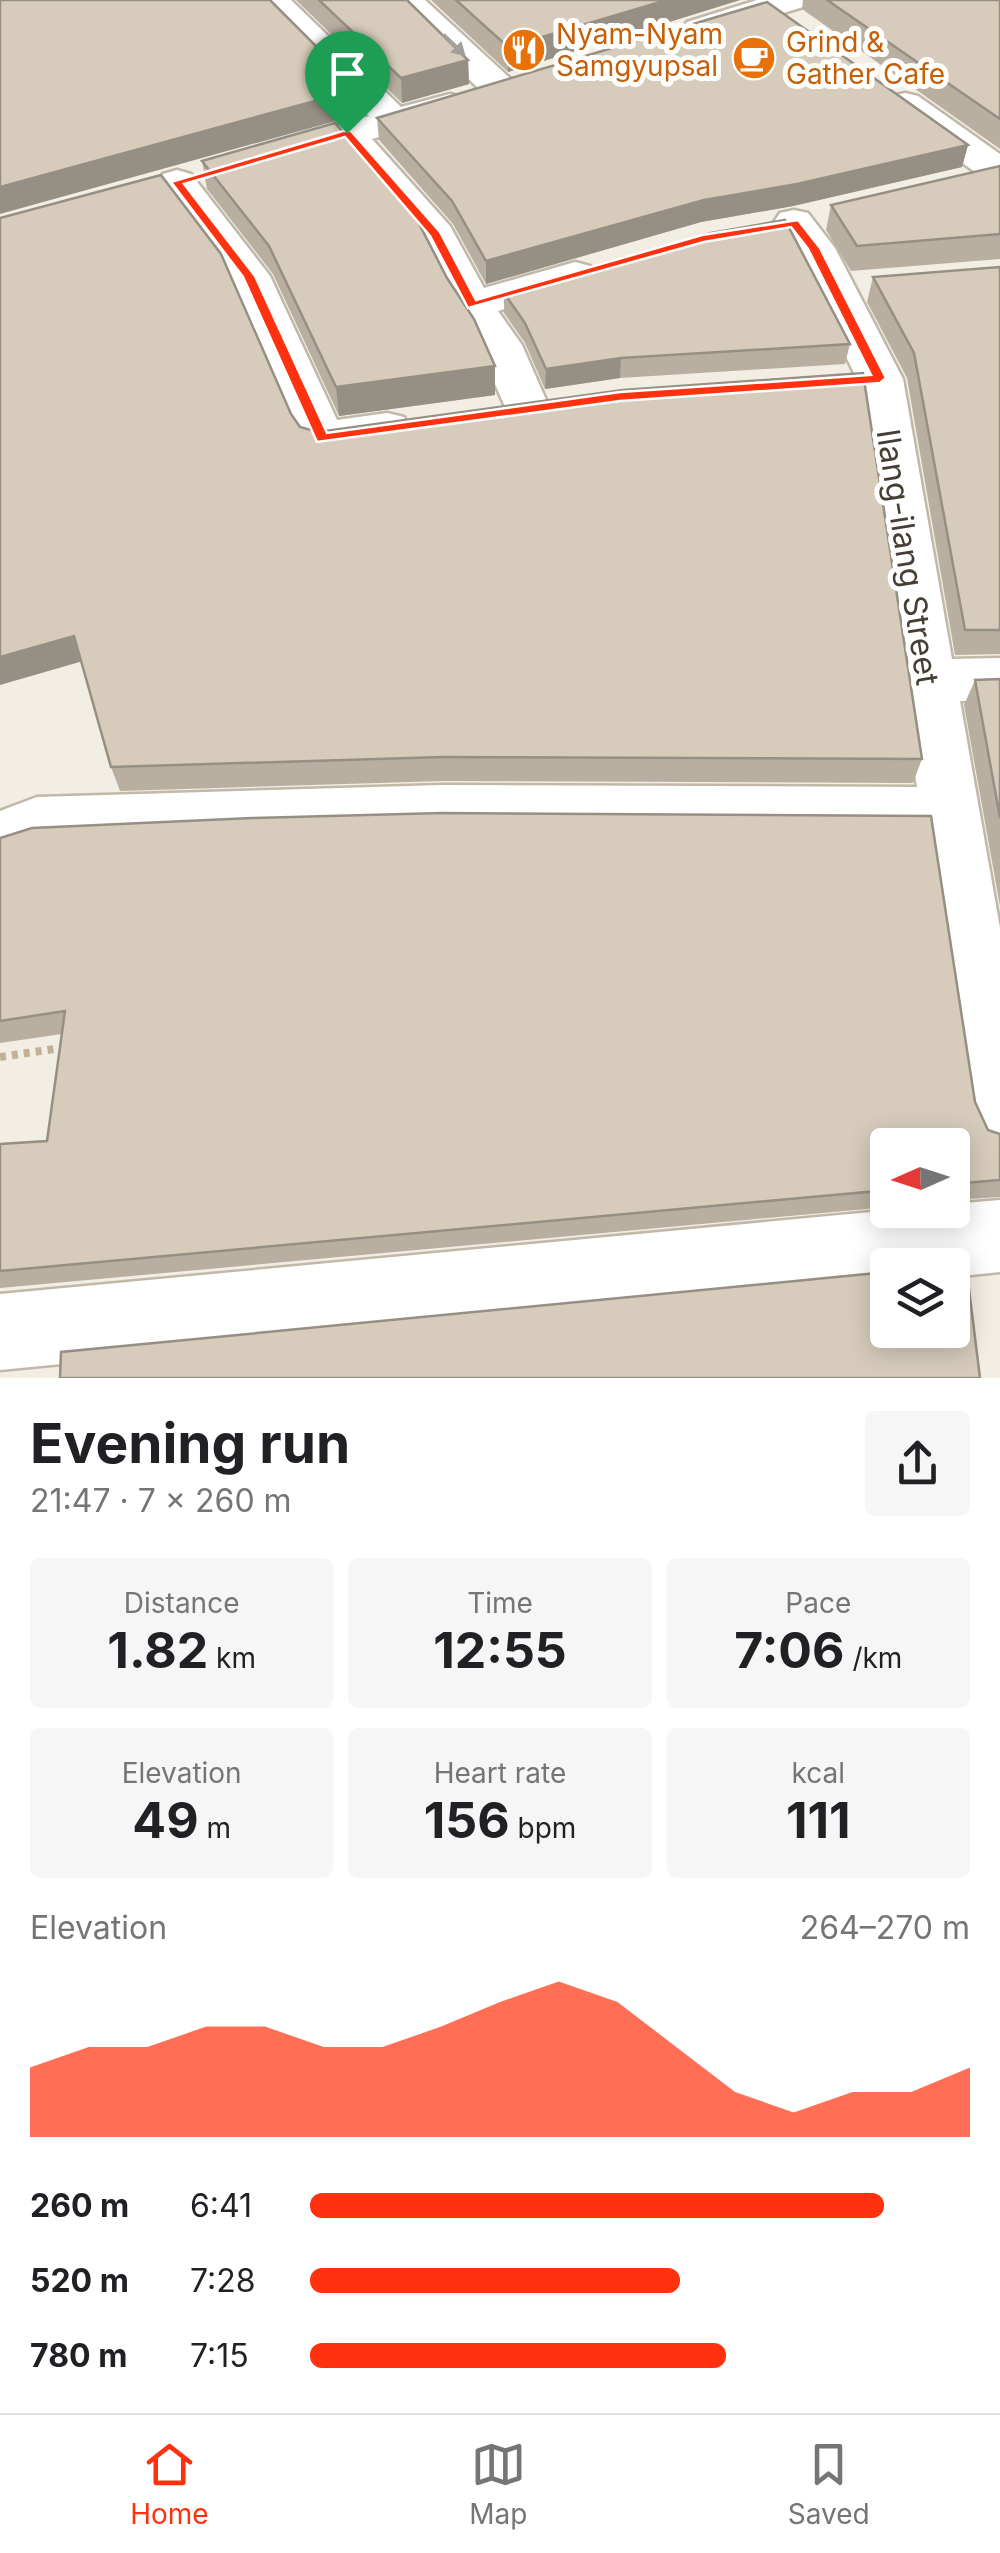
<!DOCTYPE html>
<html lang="en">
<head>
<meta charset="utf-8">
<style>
  :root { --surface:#fff; --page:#f6f6f6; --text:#202124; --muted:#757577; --line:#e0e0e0; --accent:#ff310e }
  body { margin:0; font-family:Inter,sans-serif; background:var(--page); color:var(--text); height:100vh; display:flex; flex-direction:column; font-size:38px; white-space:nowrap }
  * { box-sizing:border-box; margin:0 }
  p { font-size:32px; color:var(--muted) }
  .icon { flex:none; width:55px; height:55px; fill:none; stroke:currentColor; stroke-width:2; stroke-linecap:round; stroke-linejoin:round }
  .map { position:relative; height:1378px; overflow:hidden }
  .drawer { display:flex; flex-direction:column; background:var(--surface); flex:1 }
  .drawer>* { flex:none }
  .needle { width:65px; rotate:267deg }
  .buttons { position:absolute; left:870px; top:1128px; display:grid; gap:20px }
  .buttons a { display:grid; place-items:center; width:100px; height:100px; border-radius:10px; background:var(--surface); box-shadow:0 5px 25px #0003; font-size:50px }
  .pin { position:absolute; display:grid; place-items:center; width:85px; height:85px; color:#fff; margin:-102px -42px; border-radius:50% 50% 50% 0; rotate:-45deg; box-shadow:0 0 10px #0007 }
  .pin .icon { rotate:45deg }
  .round { display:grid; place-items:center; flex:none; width:105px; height:105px; border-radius:10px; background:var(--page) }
  .headline { display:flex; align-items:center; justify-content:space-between; height:170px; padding:0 30px }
  h1 { font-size:55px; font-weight:700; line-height:75px }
  .metrics { display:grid; grid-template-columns:repeat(3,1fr); gap:15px; height:170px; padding:10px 30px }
  .metrics div { display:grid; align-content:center; border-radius:10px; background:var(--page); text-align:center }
  .metrics b { font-size:50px; font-weight:700 }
  .metrics small { font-size:28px; font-weight:400 }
  .metrics p { font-size:28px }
  .chart { height:280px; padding:20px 30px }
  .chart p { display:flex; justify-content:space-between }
  .chart svg { width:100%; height:180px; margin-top:10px; fill:var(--accent); opacity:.7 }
  ul { padding:0 30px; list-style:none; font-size:32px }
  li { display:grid; grid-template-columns:160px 120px 1fr; align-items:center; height:75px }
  li i { height:25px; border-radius:12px; background:var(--accent) }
  .menu { display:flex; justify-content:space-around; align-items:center; height:140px; border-top:2px solid var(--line); background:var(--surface); font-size:28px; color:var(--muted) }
  .menu a { display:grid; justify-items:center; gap:5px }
  .menu .active { color:var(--accent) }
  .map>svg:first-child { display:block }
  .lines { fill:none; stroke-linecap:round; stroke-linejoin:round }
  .minor-casing { stroke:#c1b8a9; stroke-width:5 }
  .path { stroke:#c1b196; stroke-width:8; stroke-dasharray:6 6; stroke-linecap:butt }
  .minor { fill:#fff; fill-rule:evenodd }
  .wall { fill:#b9afa1 }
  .shaded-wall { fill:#968f83 }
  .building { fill:#d7ccbb; stroke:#968f83; stroke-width:2.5 }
  .oneway { fill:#a29e99 }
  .route { fill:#ff310e; stroke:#fff; stroke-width:2.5; fill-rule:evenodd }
  .labels { text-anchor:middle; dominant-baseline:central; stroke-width:10; stroke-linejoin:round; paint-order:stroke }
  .far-food-label { font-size:28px; fill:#c56008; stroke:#fff; text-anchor:start }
  .street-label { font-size:32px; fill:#443e33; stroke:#fff }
</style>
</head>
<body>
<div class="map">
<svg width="1000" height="1378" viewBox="0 0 1000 1378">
  <rect width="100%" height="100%" fill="#f2eee3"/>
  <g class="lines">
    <g class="minor-casing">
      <path id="minor" d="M255,0h36l110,107 49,-13 13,3 5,8 -5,8 -91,26 78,87 34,62 91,-26 15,4 6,9 -6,9 -92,27 24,34 28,64 -7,11 -16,4 -16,-4 -33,-74 -27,-41 -33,-66 -78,-91 -67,18 -13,-3 -6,-8 6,-8 109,-31z
        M389,0h36l89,82 5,8 -5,8 -13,3 -13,-3z
        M757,0h51l-5,7 -104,32 -12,-3 -5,-7 5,-7z
        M905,93l13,3 82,58v30l-14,-4 -94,-68 -5,-8 5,-8z
        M177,170l14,4 79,102 67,144 50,-7 17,4 6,11 -6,11 -82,15 -17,-5 -76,-171 -72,-96 6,-8z
        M794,210l14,3 27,35 68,131 49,280 48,-1v42l-40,1 40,227v226l-24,-9 -10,-24 -42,-285 -481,-3 -185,5 -216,9 -42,16v-52l37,-14 406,-12 474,2 -60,-408 -63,-129 -20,-28 6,-9z
        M1000,1200v72l-48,5v-12h-64v18l-888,87v-76l893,-84h59v-6z"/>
    </g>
    <path class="path" d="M0,1057l68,-10"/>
    <use href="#minor" class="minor"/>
  </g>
  <path class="wall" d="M296,0h111l61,60 1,24 -67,19z
    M431,0h309l-232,72z
    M803,0h197v149l-198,-140z
    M377,118l591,27 -6,22 -169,39 -92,16 -215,62 -33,-60 -74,-84z
    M202,161l245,117 48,88v29l-156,21 -66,-142 -66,-85z
    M1000,166v93l-149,12 -25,-41 5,-25z
    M1000,267v387l-45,1 -48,-277 -40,-76 6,-25z
    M504,293l346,51 -5,20 -225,14 -75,11 -20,-46 -21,-30z
    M291,414l9,13 622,332 -9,24 -470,-2 -323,10 -9,-24 -30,-105z
    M1000,679v227l-36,-201 11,-25z
    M0,838l975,264 13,28 12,4v63l-48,3v-55h-64v62l-888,81v-144l47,-3 15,-107 -62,9z
    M903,1252l58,9 -9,4h-58z"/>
  <path class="shaded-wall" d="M667,0h73l-232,72v-25z
    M468,60l1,24 -67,19 -1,-25z
    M359,89l2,25 -361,100v-27z
    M968,145l-6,22 -169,39 -92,16 -215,62v-23l218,-61z
    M621,358l-1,20 -75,11 1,-20z
    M495,366v29l-156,21 -3,-29z
    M74,636l9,25 -83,24v-28z"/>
  <path class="building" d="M0,0h270l89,89 -359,98z
    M319,0h88l61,60 -67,18z
    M456,0h211l-159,47z
    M827,0h173v119z
    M767,2l201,143 -171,39 -93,16 -218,61 -34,-60 -75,-83z
    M335,123l78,89 34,66 27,41 21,47 -159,21 -67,-141 -67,-85z
    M1000,166v68l-143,12 -26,-41z
    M161,175l60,79 70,160 9,13 18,5 305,-42 240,-17 59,386 -480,-2 -331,10 -37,-131 -74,21v-439z
    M785,220l65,124 -229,14 -75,11 -21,-46 -21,-30 207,-60z
    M1000,267v363h-35l-51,-277 -41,-76z
    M1000,679v139l-25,-138z
    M442,813l489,3 44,286 13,28 12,4v46l-36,3 -3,6h-9v-44h-64v45l-888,81v-127l47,-3 18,-130 -65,10v-183l32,-10 220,-10z
    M903,1252h58v9l5,4 14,113h-920l1,-26 827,-80v58h64v-65h-51z"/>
  <defs><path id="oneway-solid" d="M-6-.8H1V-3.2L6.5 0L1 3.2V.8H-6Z" transform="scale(2.5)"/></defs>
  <use class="oneway" href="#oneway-solid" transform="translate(454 45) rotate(44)"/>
  <path class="route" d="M343,131h8l89,101 36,68 226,-65 96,-15 22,28 66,130 -6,5 -260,18 -303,41 -74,-165 -72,-95zM345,137l85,99 38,72 236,-66 87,-15 17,22 63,126 -251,17 -293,41 -72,-157 -71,-92z"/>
  <defs>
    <g id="restaurant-disc" transform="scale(2.25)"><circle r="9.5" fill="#e8710a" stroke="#fff"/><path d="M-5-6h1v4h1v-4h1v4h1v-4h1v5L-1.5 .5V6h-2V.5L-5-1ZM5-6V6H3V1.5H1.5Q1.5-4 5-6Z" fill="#fff"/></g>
    <g id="cafe-disc" transform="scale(2.25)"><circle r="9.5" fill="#e8710a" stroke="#fff"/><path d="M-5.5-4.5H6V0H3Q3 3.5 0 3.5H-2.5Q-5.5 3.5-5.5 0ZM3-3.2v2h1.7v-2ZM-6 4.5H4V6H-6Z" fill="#fff"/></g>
  </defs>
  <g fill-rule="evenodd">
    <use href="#restaurant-disc" x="524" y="50"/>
    <use href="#cafe-disc" x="754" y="58"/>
  </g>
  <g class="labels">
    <g class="far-food-label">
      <text x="556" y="34">Nyam-Nyam<tspan x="556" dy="32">Samgyupsal</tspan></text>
      <text x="786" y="42">Grind &amp;<tspan x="786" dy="32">Gather Cafe</tspan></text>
    </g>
    <g class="street-label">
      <text transform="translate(908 557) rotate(81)">Ilang-ilang Street</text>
    </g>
  </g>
</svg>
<div class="buttons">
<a><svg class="needle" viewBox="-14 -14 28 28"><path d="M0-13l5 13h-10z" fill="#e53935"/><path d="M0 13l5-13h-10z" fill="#757577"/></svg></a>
<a><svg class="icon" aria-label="layers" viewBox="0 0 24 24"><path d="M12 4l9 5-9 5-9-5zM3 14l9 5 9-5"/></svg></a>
</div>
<div class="pin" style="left:347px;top:133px;background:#1e9e55"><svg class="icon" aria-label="arrive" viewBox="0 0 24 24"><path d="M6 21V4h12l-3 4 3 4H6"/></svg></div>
</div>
<section class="drawer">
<div class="headline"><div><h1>Evening run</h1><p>21:47 · 7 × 260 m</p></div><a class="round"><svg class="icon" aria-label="share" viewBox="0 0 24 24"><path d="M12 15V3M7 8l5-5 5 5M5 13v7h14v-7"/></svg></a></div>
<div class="metrics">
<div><p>Distance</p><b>1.82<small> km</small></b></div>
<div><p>Time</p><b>12:55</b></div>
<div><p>Pace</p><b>7:06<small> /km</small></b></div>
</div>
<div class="metrics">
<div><p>Elevation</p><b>49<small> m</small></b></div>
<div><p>Heart rate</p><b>156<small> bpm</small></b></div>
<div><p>kcal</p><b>111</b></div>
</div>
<div class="chart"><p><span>Elevation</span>264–270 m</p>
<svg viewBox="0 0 160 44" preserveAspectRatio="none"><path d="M0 44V27L10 22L20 22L30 17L40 17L50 22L60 22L70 17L80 11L90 6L100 11L110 22L120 33L130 38L140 33L150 33L160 27V44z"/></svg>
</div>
<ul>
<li><b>260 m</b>6:41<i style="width:87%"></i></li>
<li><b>520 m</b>7:28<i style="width:56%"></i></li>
<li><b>780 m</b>7:15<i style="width:63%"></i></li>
</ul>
</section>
<nav class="menu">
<a class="active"><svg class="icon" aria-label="home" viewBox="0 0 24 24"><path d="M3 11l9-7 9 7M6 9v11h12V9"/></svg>Home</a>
<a><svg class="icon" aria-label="map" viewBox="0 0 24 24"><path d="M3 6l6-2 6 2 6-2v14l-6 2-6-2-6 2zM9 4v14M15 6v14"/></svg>Map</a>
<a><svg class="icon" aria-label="saved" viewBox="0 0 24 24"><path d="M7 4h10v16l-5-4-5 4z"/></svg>Saved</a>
</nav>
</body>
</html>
